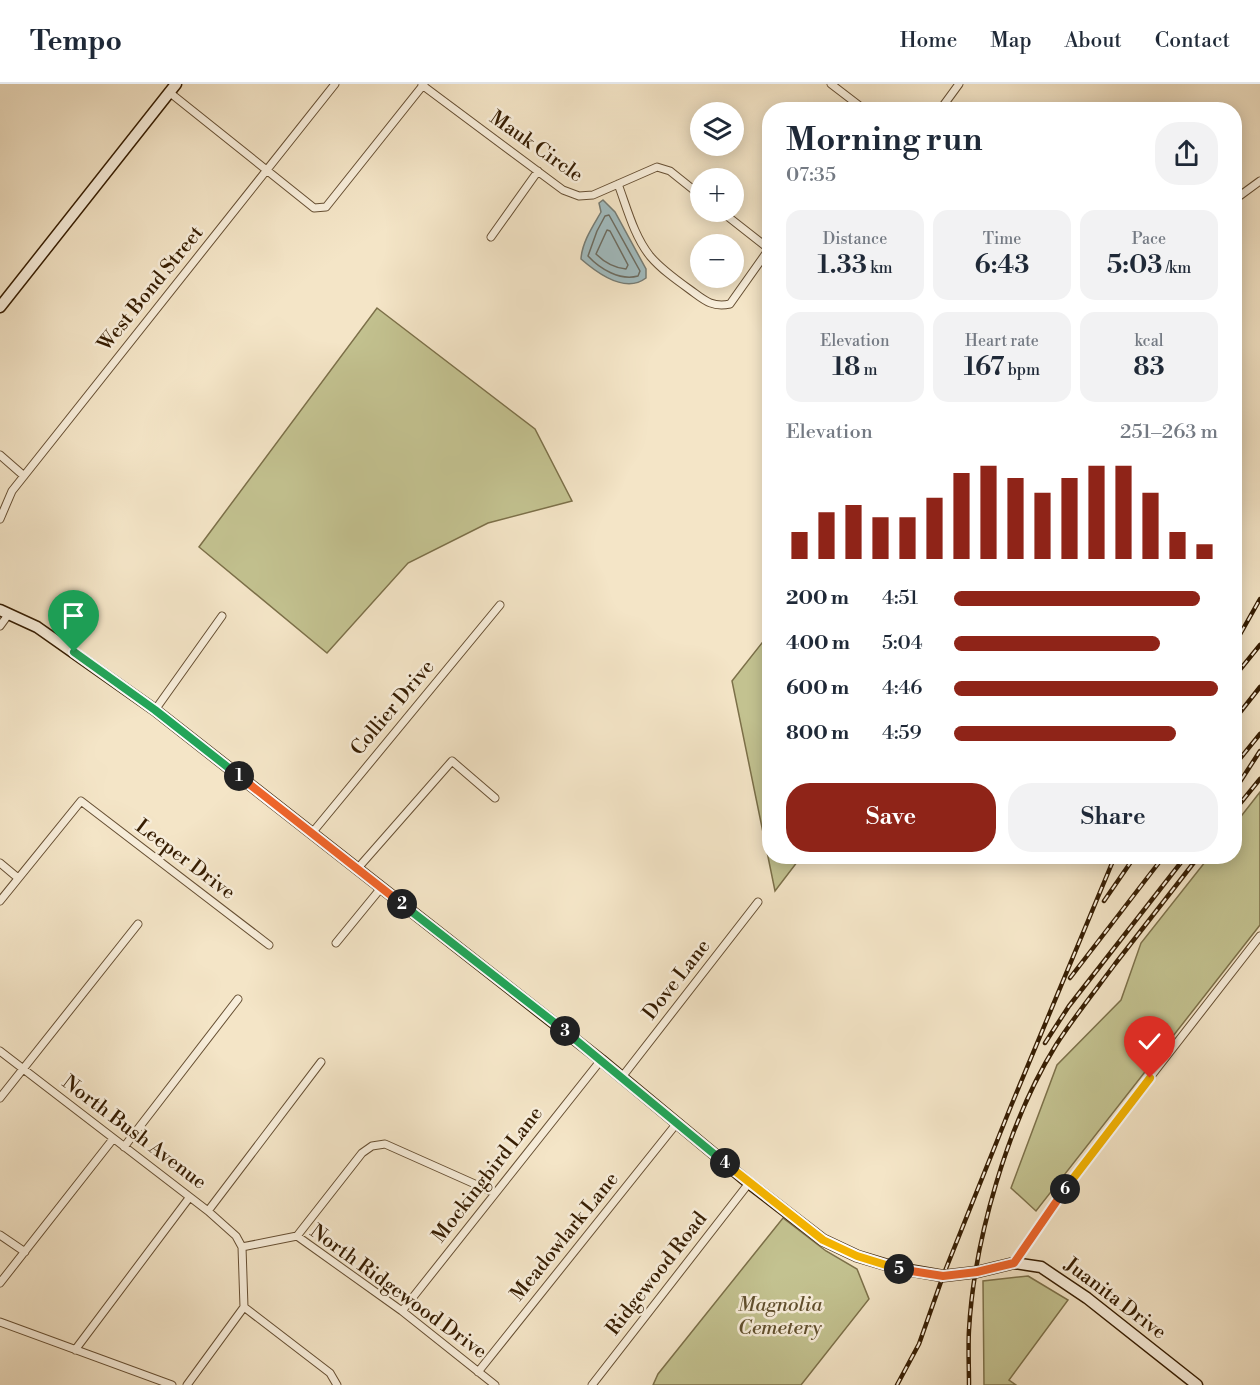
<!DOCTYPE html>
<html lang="en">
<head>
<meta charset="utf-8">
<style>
  :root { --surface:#fff; --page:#f2f2f3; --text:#1f2937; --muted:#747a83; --line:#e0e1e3; --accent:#8f2418 }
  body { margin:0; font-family:"Libre Bodoni",serif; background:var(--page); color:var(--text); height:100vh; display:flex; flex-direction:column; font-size:22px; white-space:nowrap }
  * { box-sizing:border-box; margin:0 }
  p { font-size:20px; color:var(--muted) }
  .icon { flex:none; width:33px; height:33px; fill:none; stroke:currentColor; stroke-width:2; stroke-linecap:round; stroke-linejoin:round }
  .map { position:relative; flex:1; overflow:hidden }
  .sheet { position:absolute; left:762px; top:18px; width:480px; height:762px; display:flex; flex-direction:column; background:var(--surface); border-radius:24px; box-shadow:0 3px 15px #0003 }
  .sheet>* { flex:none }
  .controls { position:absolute; left:690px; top:18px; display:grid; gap:12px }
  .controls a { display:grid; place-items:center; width:54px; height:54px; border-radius:50%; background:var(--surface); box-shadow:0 3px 15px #0003; font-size:30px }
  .pin { position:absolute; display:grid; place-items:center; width:51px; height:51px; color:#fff; margin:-62px -26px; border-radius:50% 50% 50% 0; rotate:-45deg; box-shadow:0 0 6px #0007 }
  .pin .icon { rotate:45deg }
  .km { position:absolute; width:30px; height:30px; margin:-15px; border-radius:50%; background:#222; color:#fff; font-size:16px; line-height:30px; text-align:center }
  .round { display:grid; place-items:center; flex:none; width:63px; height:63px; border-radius:24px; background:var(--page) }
  .summary { display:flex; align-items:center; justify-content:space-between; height:102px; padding:0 24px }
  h1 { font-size:33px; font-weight:600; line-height:45px }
  .figures { display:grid; grid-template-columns:repeat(3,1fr); gap:9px; height:102px; padding:6px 24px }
  .figures div { display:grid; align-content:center; border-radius:15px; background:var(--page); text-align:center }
  .figures b { font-size:26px; font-weight:600 }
  .figures small { font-size:16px; font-weight:400 }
  .figures p { font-size:16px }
  .chart { height:168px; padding:12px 24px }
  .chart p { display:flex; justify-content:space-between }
  .chart svg { width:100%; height:108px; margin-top:6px; stroke:var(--accent); stroke-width:6 }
  .primary-button { display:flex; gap:12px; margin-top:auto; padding:12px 24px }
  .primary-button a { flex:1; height:69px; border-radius:24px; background:var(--accent); color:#fff; font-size:24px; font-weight:600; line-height:69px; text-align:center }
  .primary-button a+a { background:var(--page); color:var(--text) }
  ul { padding:0 24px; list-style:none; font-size:20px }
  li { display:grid; grid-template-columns:96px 72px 1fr; align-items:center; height:45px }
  li i { height:15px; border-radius:8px; background:var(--accent) }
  header { display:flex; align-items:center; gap:36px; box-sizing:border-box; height:84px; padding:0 30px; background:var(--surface); border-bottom:2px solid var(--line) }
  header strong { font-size:28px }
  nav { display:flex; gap:33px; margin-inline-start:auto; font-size:21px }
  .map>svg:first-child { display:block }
  .green { fill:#c3c290; stroke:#7c7049; stroke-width:1.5 }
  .water { fill:#a1bcc0; stroke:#767c74; stroke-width:1.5 }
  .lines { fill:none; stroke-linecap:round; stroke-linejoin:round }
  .shore { stroke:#6c6c61; stroke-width:1.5 }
  .street-casing { stroke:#664f33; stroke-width:9 }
  .secondary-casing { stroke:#361d02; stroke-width:13 }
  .street { stroke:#f8eedb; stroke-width:7 }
  .secondary { stroke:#f8eedb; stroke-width:10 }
  .rail-casing { stroke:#361d02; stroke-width:4.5 }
  .rail { stroke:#f8eedb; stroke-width:2; stroke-dasharray:7; stroke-linecap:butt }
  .split-1-casing { stroke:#fff; stroke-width:12 }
  .split-2-casing { stroke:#fff; stroke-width:12 }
  .split-3-casing { stroke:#fff; stroke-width:12 }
  .split-4-casing { stroke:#fff; stroke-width:12 }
  .split-5-casing { stroke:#fff; stroke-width:12 }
  .split-6-casing { stroke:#fff; stroke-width:12 }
  .split-7-casing { stroke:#fff; stroke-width:12 }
  .split-1 { stroke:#22a559; stroke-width:8 }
  .split-2 { stroke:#f0652b; stroke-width:8 }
  .split-3 { stroke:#22a559; stroke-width:8 }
  .split-4 { stroke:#22a559; stroke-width:8 }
  .split-5 { stroke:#f5b400; stroke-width:8 }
  .split-6 { stroke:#f0652b; stroke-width:8 }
  .split-7 { stroke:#f5b400; stroke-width:8 }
  .labels { text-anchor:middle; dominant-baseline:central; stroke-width:5; stroke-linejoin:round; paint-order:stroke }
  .street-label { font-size:20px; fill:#361d02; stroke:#f8eedb }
  .park-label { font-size:20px; font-style:italic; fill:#604f2d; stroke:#f8eedb }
</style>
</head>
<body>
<header>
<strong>Tempo</strong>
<nav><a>Home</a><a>Map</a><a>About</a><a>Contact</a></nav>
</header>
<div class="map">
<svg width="1260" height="1301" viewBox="0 0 1260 1301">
  <rect width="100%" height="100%" fill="#f4e5c7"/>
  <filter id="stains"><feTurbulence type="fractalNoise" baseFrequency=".00333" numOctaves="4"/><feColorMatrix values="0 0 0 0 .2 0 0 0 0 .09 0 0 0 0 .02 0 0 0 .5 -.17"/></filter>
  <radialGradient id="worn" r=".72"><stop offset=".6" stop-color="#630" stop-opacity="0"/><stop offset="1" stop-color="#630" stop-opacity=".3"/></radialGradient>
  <path class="green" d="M377,224l158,121 37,72 -84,22 -80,40 -81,90 -128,-106z
    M769,550l1,222 31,1 -26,34 -43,-210z
    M1260,708v133l-224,286 -25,-23 46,-123 64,-65 20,-57 68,-86 25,-1 1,-32z
    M783,1134l43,33 31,18 12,30 -68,86h-148l5,-11z
    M1028,1192l40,24 -59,80 7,5h-32l-1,-104z"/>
  <path class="water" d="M603,116l12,12 31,57v9c-21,16 -49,-5 -65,-19 1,-17 12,-33 20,-47l-2,-9z"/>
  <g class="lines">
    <path class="shore" d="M609,131l31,56 -2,5c-18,5 -38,-7 -50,-20l9,-25 8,-15z
      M607,146l3,1 18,34 -2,4c-11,-1 -22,-7 -30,-15z"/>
    <g class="street-casing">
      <path id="street" d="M831,0l34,26
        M422,1l141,105 16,6 14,-1 64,-28 13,4 30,24
        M169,8l145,116 12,-1 98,-123
        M940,26l19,-26
        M618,100c9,24 16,52 32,72 11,13 25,23 39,33 14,10 22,19 41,15l39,-55 -47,-37
        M1234,116l26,-19
        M491,153l47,-66
        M0,371l24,21
        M0,435l12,-28 323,-407
        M0,542l8,-11
        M155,626l67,-94
        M312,749l188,-228
        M0,779l18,15
        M358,784l94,-107 43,37
        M0,817l81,-100 188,144
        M336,859l45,-55
        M0,967l208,160 28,25 6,11 2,60 86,66 7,12
        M622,993l136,-175
        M0,1014l138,-174
        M124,1063l114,-148
        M208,1127l113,-149
        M0,1151l25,17
        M297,1152l65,-83 10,-7 13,-2 110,49
        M242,1163l55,-11 105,75 93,74
        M1014,1179l71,-102 175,-225
        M0,1199l113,-144
        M402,1227l199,-251
        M0,1238l172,63
        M75,1266l114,-152
        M478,1288l199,-249
        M187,1301l57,-78
        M592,1301l157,-202"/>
    </g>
    <g class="secondary-casing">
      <path id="secondary" d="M0,223l176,-223
        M0,526l37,17 118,83 446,350 148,123 74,57 34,16 40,12 46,8 34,-4 37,-9 27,4 46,31 110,87"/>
    </g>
    <use href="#street" class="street"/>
    <use href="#secondary" class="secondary"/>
    <g class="rail-casing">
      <path id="rail" d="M1234,561l26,-46
        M1234,593l26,-32
        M1234,636l26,-33
        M1234,682l26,-32
        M1234,707l26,-40
        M1234,727l26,-32
        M1104,817l31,-45
        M1070,894l94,-122
        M1045,959l24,-37 117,-150
        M897,1301l22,-41 24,-68 68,-170 104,-250
        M969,1301c0,-18 -1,-37 0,-55 5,-90 39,-208 87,-285 18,-28 39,-54 59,-81 28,-36 56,-72 84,-108"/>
    </g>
    <use href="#rail" class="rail"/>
  </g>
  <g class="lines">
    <g class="split-1-casing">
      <path id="split-1" d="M74,568l81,58 84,66"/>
    </g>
    <g class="split-2-casing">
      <path id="split-2" d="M239,692l163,128"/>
    </g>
    <g class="split-3-casing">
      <path id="split-3" d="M402,820l163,127"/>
    </g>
    <g class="split-4-casing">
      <path id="split-4" d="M565,947l160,132"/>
    </g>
    <g class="split-5-casing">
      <path id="split-5" d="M725,1079l98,77 34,16 42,13"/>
    </g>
    <g class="split-6-casing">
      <path id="split-6" d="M899,1185l44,7 34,-4 37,-9 51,-74"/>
    </g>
    <g class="split-7-casing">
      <path id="split-7" d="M1065,1105l85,-111"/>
    </g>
    <use href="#split-1" class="split-1"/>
    <use href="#split-2" class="split-2"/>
    <use href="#split-3" class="split-3"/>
    <use href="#split-4" class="split-4"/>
    <use href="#split-5" class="split-5"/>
    <use href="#split-6" class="split-6"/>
    <use href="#split-7" class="split-7"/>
  </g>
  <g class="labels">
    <g class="street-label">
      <text transform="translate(536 63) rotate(35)">Mauk Circle</text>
      <text transform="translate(151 205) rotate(-51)">West Bond Street</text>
      <text transform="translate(393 624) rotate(-50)">Collier Drive</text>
      <text transform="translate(185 776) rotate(37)">Leeper Drive</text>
      <text transform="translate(677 896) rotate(-52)">Dove Lane</text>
      <text transform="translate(134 1049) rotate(37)">North Bush Avenue</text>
      <text transform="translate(488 1091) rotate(-52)">Mockingbird Lane</text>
      <text transform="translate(565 1153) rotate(-51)">Meadowlark Lane</text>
      <text transform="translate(657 1190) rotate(-52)">Ridgewood Road</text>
      <text transform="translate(398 1208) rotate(36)">North Ridgewood Drive</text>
      <text transform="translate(1115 1215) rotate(37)">Juanita Drive</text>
    </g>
    <g class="park-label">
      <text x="780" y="1221">Magnolia<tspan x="780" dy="23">Cemetery</tspan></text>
    </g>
  </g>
  <rect width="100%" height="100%" filter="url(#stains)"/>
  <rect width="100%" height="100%" fill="url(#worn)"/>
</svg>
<div class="controls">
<a><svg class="icon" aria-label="layers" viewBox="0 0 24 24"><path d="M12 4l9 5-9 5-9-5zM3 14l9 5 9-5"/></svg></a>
<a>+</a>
<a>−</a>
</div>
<div class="pin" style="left:74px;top:568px;background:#1e9e55"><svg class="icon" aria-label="arrive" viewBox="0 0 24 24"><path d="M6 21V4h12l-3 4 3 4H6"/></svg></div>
<div class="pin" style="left:1150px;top:994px;background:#d93025"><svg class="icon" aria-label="check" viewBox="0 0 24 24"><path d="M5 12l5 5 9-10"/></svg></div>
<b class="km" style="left:239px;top:692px">1</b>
<b class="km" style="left:402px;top:820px">2</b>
<b class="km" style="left:565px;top:947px">3</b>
<b class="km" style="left:725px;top:1079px">4</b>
<b class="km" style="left:899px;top:1185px">5</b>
<b class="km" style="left:1065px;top:1105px">6</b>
<section class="sheet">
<div class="summary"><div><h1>Morning run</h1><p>07:35</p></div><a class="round"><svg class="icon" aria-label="share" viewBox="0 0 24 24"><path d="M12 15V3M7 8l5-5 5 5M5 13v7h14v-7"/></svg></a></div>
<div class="figures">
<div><p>Distance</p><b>1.33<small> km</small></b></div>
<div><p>Time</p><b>6:43</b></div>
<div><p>Pace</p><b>5:03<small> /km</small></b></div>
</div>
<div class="figures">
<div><p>Elevation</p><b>18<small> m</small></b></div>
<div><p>Heart rate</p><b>167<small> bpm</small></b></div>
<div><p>kcal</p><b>83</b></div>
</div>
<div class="chart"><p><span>Elevation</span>251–263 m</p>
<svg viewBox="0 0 160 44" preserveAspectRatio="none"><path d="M5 44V33M15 44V25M25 44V22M35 44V27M45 44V27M55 44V19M65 44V9M75 44V6M85 44V11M95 44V17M105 44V11M115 44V6M125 44V6M135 44V17M145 44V33M155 44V38"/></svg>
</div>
<ul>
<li><b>200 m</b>4:51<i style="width:93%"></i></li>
<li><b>400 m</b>5:04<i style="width:78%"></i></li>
<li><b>600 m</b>4:46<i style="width:100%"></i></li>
<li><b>800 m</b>4:59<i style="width:84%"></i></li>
</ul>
<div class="primary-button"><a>Save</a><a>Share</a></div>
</section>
</div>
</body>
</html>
